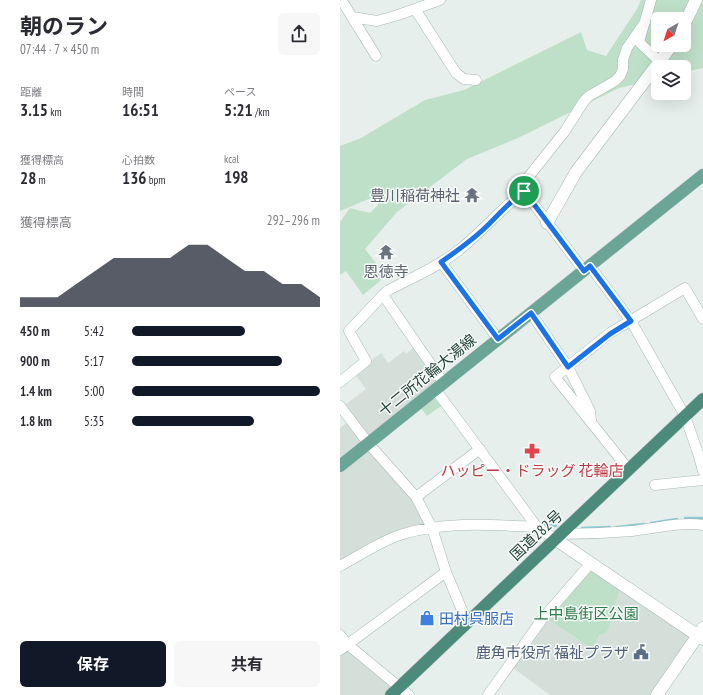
<!DOCTYPE html>
<html lang="ja">
<head>
<meta charset="utf-8">
<style>
  :root { --surface:#fff; --page:#f7f7f7; --text:#2b2b33; --muted:#7c7c81; --accent:#111827 }
  body { margin:0; font-family:"PT Sans Narrow","Noto Sans JP",sans-serif; background:var(--page); color:var(--text); height:100vh; display:flex; flex-direction:column; font-size:15px; white-space:nowrap }
  * { box-sizing:border-box; margin:0 }
  p { font-size:13px; color:var(--muted) }
  .icon { flex:none; width:22px; height:22px; fill:none; stroke:currentColor; stroke-width:2; stroke-linecap:round; stroke-linejoin:round }
  .map { position:relative; flex:1; overflow:hidden }
  .side { display:flex; flex-direction:column; background:var(--surface); width:340px }
  .side>* { flex:none }
  .needle { width:26px; rotate:219deg }
  .tools { position:absolute; left:311px; top:12px; display:grid; gap:8px }
  .tools a { display:grid; place-items:center; width:40px; height:40px; border-radius:6px; background:var(--surface); box-shadow:0 4px 16px #0002; font-size:20px }
  .pin { position:absolute; display:grid; place-items:center; width:34px; height:34px; color:#fff; margin:-17px; border:2px solid #fff; border-radius:50%; box-shadow:0 1px 4px #0007 }
  .round { display:grid; place-items:center; flex:none; width:42px; height:42px; border-radius:6px; background:var(--page) }
  .overview { display:flex; align-items:center; justify-content:space-between; height:68px; padding:0 20px }
  h1 { font-size:22px; font-weight:700; line-height:30px }
  .stats { display:grid; grid-template-columns:repeat(3,1fr); gap:6px; height:68px; padding:4px 20px }
  .stats div { display:grid; align-content:center }
  .stats b { font-size:17px; font-weight:700 }
  .stats small { font-size:11px; font-weight:400 }
  .stats p { font-size:11px }
  .chart { height:112px; padding:8px 20px }
  .chart p { display:flex; justify-content:space-between }
  .chart svg { width:100%; height:72px; margin-top:4px; fill:var(--accent); opacity:.7 }
  .button { display:flex; gap:8px; margin-top:auto; padding:8px 20px }
  .button a { flex:1; height:46px; border-radius:6px; background:var(--accent); color:#fff; font-size:16px; font-weight:700; line-height:46px; text-align:center }
  .button a+a { background:var(--page); color:var(--text) }
  ul { padding:0 20px; list-style:none; font-size:13px }
  li { display:grid; grid-template-columns:64px 48px 1fr; align-items:center; height:30px }
  li i { height:10px; border-radius:5px; background:var(--accent) }
  main { display:flex; flex:1; min-height:0 }
  .map>svg:first-child { display:block }
  .built { fill:#d4dfda }
  .green { fill:#bfe0c8; fill-rule:evenodd }
  .lines { fill:none; stroke-linecap:round; stroke-linejoin:round }
  .stream { stroke:#8ec9d4; stroke-width:2.5 }
  .minor-casing { stroke:#a8b8b2; stroke-width:11 }
  .tertiary-casing { stroke:#a8b8b2; stroke-width:13 }
  .primary-casing { stroke:#c2cac8; stroke-width:13 }
  .trunk-casing { stroke:#c2cac8; stroke-width:13 }
  .minor { stroke:#fff; stroke-width:10 }
  .tertiary { stroke:#fff; stroke-width:12 }
  .primary { stroke:#6aa596; stroke-width:12 }
  .trunk { stroke:#4c8a7c; stroke-width:12 }
  .route-casing { stroke:#fff; stroke-width:8 }
  .route { stroke:#1a73e8; stroke-width:5 }
  .labels { text-anchor:middle; dominant-baseline:central; stroke-width:3; stroke-linejoin:round; paint-order:stroke }
  .worship-label { font-size:15px; fill:#5b616d; stroke:#f7fbf9; text-anchor:end }
  .street-label { font-size:15px; fill:#24423a; stroke:#f7fbf9 }
  .health-label { font-size:15px; fill:#be3a42; stroke:#f7fbf9 }
  .park-label { font-size:15px; fill:#2d7a4b; stroke:#f7fbf9 }
  .shop-label { font-size:15px; fill:#366cbe; stroke:#f7fbf9; text-anchor:start }
  .service-label { font-size:15px; fill:#4e5e75; stroke:#f7fbf9; text-anchor:end }
</style>
</head>
<body>
<main>
<section class="side">
<div class="overview"><div><h1>朝のラン</h1><p>07:44 · 7 × 450 m</p></div><a class="round"><svg class="icon" aria-label="share" viewBox="0 0 24 24"><path d="M12 15V3M7 8l5-5 5 5M5 13v7h14v-7"/></svg></a></div>
<div class="stats">
<div><p>距離</p><b>3.15<small> km</small></b></div>
<div><p>時間</p><b>16:51</b></div>
<div><p>ペース</p><b>5:21<small> /km</small></b></div>
</div>
<div class="stats">
<div><p>獲得標高</p><b>28<small> m</small></b></div>
<div><p>心拍数</p><b>136<small> bpm</small></b></div>
<div><p>kcal</p><b>198</b></div>
</div>
<div class="chart"><p><span>獲得標高</span>292–296 m</p>
<svg viewBox="0 0 160 44" preserveAspectRatio="none"><path d="M0 44V38L10 38L20 38L30 30L40 22L50 14L60 14L70 14L80 14L90 6L100 6L110 14L120 22L130 22L140 30L150 30L160 38V44z"/></svg>
</div>
<ul>
<li><b>450 m</b>5:42<i style="width:60%"></i></li>
<li><b>900 m</b>5:17<i style="width:80%"></i></li>
<li><b>1.4 km</b>5:00<i style="width:100%"></i></li>
<li><b>1.8 km</b>5:35<i style="width:65%"></i></li>
</ul>
<div class="button"><a>保存</a><a>共有</a></div>
</section>
<div class="map">
<svg width="363" height="695" viewBox="0 0 363 695">
  <rect width="100%" height="100%" fill="#e6efeb"/>
  <path class="built" d="M77,344l26,38 -75,61 48,54 16,31 -30,6 -62,32v-138l11,-8 -9,-13 24,-18 -12,-16 27,-20 7,10 16,-12 2,3z
    M280,590l78,46 -41,59h-107l-41,-30 37,-47 46,31 9,-15 6,-1z
    M0,635l59,52 -8,8h-51z"/>
  <path class="green" d="M301,0h62v68l-19,4v-5h-26v12l-39,9 -101,50 -51,21 -70,53 -32,37 21,27 -23,19 -17,-24 -6,4v-53l10,-14 20,5 8,-8 -2,-9 -36,15v-65l21,-8 64,-38 39,-10 117,-58 6,18 19,6 31,-47zM318,19h26v26h-26z
    M90,399h5l6,7 -14,10 -8,-10z
    M250,570l30,20 -13,43 -7,2 -8,14 -46,-31z"/>
  <g class="lines">
    <path class="stream" d="M345,518h18
      M311,523l26,-4
      M204,524l12,2
      M277,527l27,-3
      M242,528l28,-1"/>
    <g class="minor-casing">
      <path id="minor" d="M311,0l-12,42 21,20
        M4,4l32,52
        M75,9l41,64 8,6 12,1
        M12,17l25,4 21,-6 42,-15
        M184,191l-1,-4 3,-7 39,-49 19,-30 5,-5 26,-15 5,-5 3,-7v-9l4,-12 18,-26
        M101,262l57,77
        M250,266l41,55 54,95 13,37 5,18
        M43,295l60,87
        M191,313l37,54 22,44 1,9
        M0,382l26,-21 -17,-30 34,-36 4,-4c24,-13 51,-24 72,-41 23,-18 42,-41 65,-59l60,80
        M95,389l102,138 18,12
        M0,406l28,37 48,54 16,31 14,44 21,50
        M289,470l-74,-93 55,-44 75,-45 18,31
        M315,485l48,-5
        M76,497l64,-48
        M221,534c24,0 47,-1 71,-3 20,-2 51,-10 71,-6
        M0,566c19,-10 42,-26 63,-32 44,-13 89,-9 134,-7
        M0,635l7,9 62,51
        M0,650l106,-78
        M148,695l55,-77 47,-54"/>
    </g>
    <g class="tertiary-casing">
      <path id="tertiary" d="M344,25l12,-25
        M207,223l29,-51 96,-127
        M215,539l148,100
        M317,695l46,-67"/>
    </g>
    <g class="primary-casing">
      <path id="primary" d="M0,466l363,-291"/>
    </g>
    <g class="trunk-casing">
      <path id="trunk" d="M51,695l312,-296"/>
    </g>
    <use href="#minor" class="minor"/>
    <use href="#tertiary" class="tertiary"/>
    <use href="#primary" class="primary"/>
    <use href="#trunk" class="trunk"/>
  </g>
  <g class="lines">
    <g class="route-casing">
      <path id="route" d="M184,191l60,80 6,-5 41,55 -21,13 -42,33 -37,-54 -33,26 -57,-77c16,-11 33,-23 47,-37 12,-12 23,-24 36,-34z"/>
    </g>
    <use href="#route" class="route"/>
  </g>
  <defs>
    <g id="temple-bare" transform="scale(1.2)"><path d="M0-6L5-2H3V0L6.5 2.5H4V6H1.5V3h-3V6H-4V2.5H-6.5L-3 0V-2H-5Z" fill="#6b7280" stroke="#f7fbf9" stroke-width="2.5" paint-order="stroke"/></g>
    <g id="pharmacy-bare" transform="scale(1.2)"><path d="M-2-6h4v4h4v4h-4v4h-4v-4h-4v-4h4Z" fill="#e0444e" stroke="#f7fbf9" stroke-width="2.5" paint-order="stroke"/></g>
    <g id="shop-bare" transform="scale(1.2)"><path d="M-5-2.5h2.3a2.7 3.5 0 0 1 5.4 0H5L5.5 6h-11ZM-1.5-2.5h3a1.5 2.3 0 0 0-3 0Z" fill="#3f7fe0" stroke="#f7fbf9" stroke-width="2.5" paint-order="stroke"/></g>
    <g id="civic-bare" transform="scale(1.2)"><path d="M-.6-6.5H3V-4.5H.6V-3L4-1V1h2V6H-6V1h2V-1L-.6-3ZM-1.2 2.5V6h2.4V2.5Z" fill="#5c6f8a" stroke="#f7fbf9" stroke-width="2.5" paint-order="stroke"/></g>
  </defs>
  <g fill-rule="evenodd">
    <use href="#temple-bare" x="132" y="195"/>
    <use href="#temple-bare" x="46" y="252"/>
    <use href="#pharmacy-bare" x="192" y="451"/>
    <use href="#shop-bare" x="87" y="618"/>
    <use href="#civic-bare" x="301" y="652"/>
  </g>
  <g class="labels">
    <g class="worship-label">
      <text x="120" y="195">豊川稲荷神社</text>
      <text x="46" y="271" text-anchor="middle">恩徳寺</text>
    </g>
    <g class="street-label">
      <text transform="translate(87 375) rotate(-39)">十二所花輪大湯線</text>
      <text transform="translate(196 535) rotate(-43)">国道282号</text>
    </g>
    <g class="health-label">
      <text x="192" y="470">ハッピー・ドラッグ 花輪店</text>
    </g>
    <g class="park-label">
      <text x="246" y="613">上中島街区公園</text>
    </g>
    <g class="shop-label">
      <text x="99" y="618">田村呉服店</text>
    </g>
    <g class="service-label">
      <text x="289" y="652">鹿角市役所 福祉プラザ</text>
    </g>
  </g>
</svg>
<div class="tools">
<a><svg class="needle" viewBox="-14 -14 28 28"><path d="M0-13l5 13h-10z" fill="#e53935"/><path d="M0 13l5-13h-10z" fill="#7c7c81"/></svg></a>
<a><svg class="icon" aria-label="layers" viewBox="0 0 24 24"><path d="M12 4l9 5-9 5-9-5zM3 14l9 5 9-5"/></svg></a>
</div>
<div class="pin" style="left:184px;top:191px;background:#1e9e55"><svg class="icon" aria-label="arrive" viewBox="0 0 24 24"><path d="M6 21V4h12l-3 4 3 4H6"/></svg></div>
</div>
</main>
</body>
</html>
